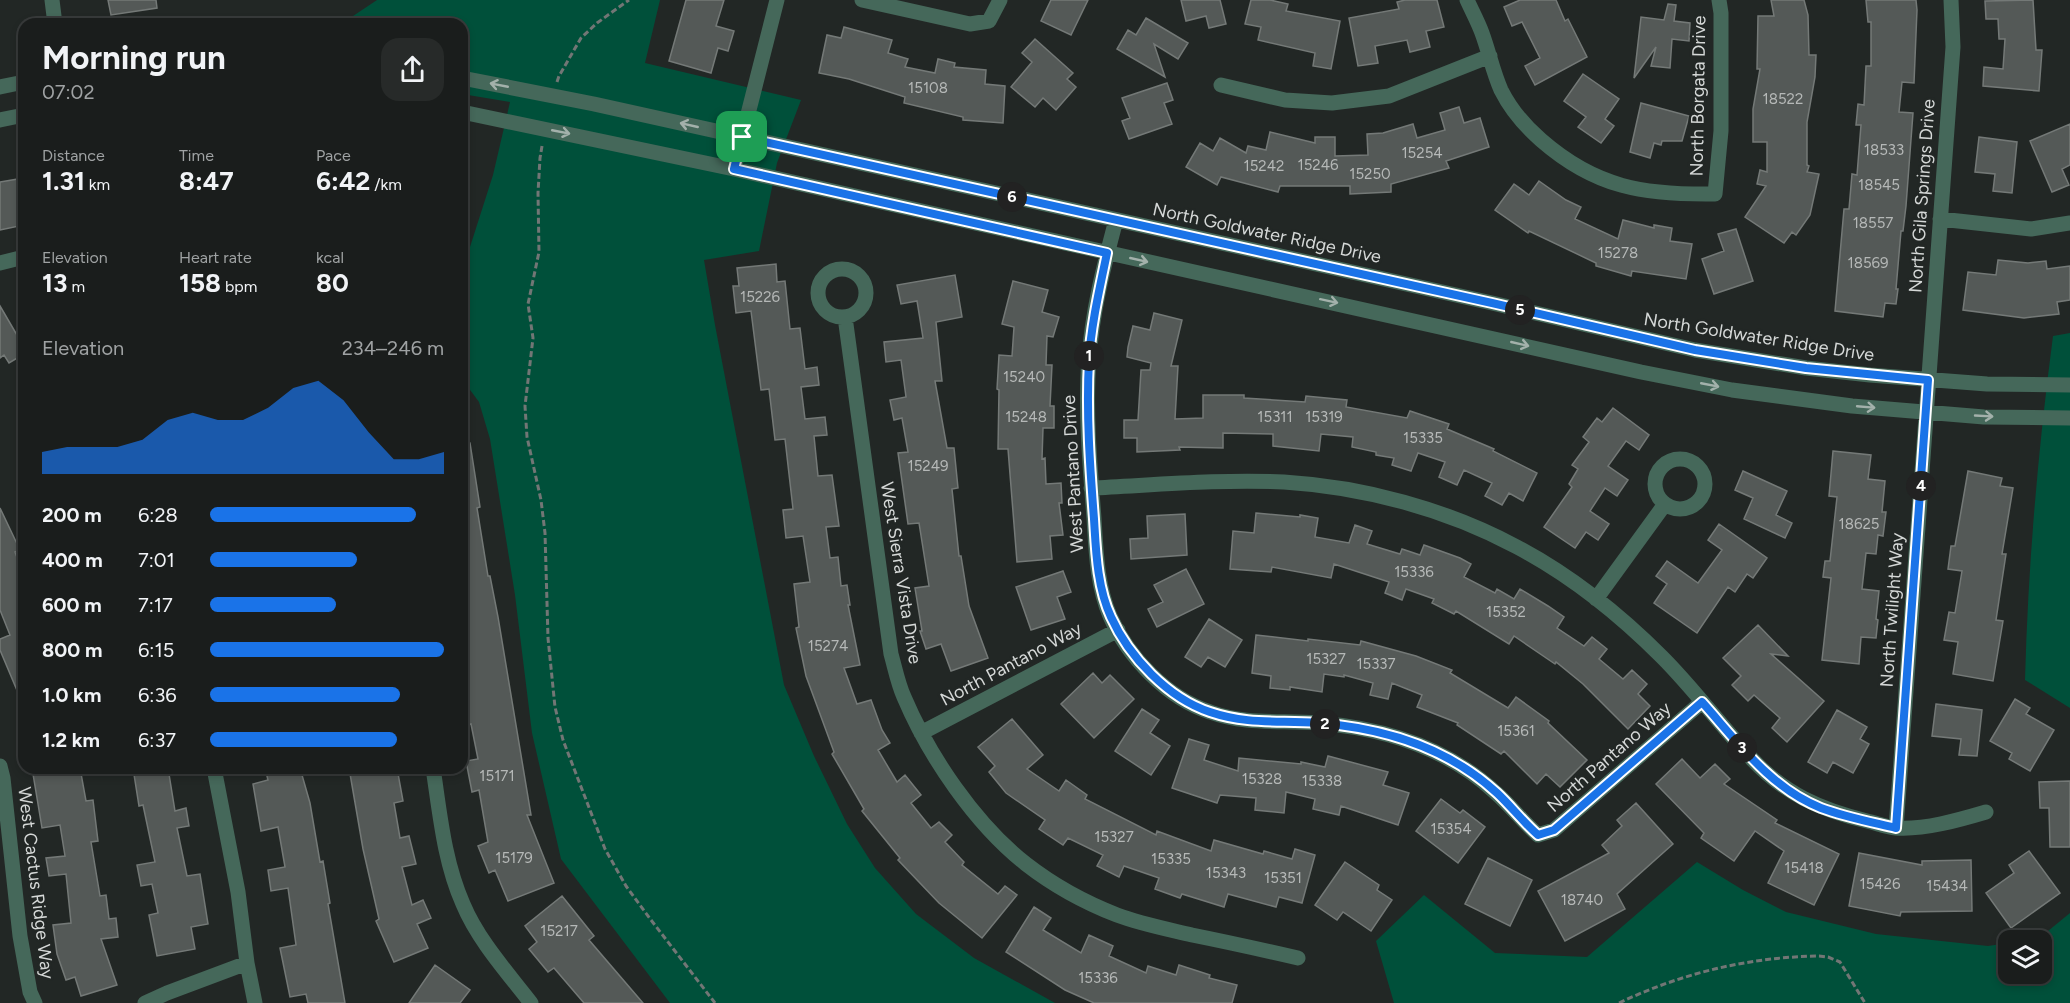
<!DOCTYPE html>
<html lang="en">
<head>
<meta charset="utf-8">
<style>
  :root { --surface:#1a1d1c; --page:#272a29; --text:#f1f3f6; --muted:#9fa2a3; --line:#383b3b; --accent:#1a73e8 }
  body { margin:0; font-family:Figtree,sans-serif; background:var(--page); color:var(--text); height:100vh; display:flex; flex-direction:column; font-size:22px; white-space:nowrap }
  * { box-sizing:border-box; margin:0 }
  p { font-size:20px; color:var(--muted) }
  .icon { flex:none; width:33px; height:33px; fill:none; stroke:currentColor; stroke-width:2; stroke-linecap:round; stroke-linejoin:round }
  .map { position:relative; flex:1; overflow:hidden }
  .drawer { position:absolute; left:18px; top:18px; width:450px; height:756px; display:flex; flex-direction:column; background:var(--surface); border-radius:18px; box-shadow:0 3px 9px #0003,0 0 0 2px var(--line) }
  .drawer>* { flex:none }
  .controls { position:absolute; left:1998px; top:930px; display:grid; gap:12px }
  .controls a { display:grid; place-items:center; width:54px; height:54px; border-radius:12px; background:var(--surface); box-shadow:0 3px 9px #0003,0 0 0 2px var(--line); font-size:30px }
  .pin { position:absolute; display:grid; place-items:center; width:51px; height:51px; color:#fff; margin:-26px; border-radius:12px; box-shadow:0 3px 9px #0006 }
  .km { position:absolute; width:30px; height:30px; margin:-15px; border-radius:50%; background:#222; color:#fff; font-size:16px; line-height:30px; text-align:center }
  .round { display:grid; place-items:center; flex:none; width:63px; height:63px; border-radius:18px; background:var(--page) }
  .overview { display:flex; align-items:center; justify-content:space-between; height:102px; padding:0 24px }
  h1 { font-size:33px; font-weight:700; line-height:45px }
  .metrics { display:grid; grid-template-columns:repeat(3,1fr); gap:9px; height:102px; padding:6px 24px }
  .metrics div { display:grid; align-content:center }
  .metrics b { font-size:26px; font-weight:700 }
  .metrics small { font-size:16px; font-weight:400 }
  .metrics p { font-size:16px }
  .chart { height:168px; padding:12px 24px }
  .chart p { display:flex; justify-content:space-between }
  .chart svg { width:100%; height:108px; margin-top:6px; fill:var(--accent); opacity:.7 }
  ul { padding:0 24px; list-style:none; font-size:20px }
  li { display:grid; grid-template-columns:96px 72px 1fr; align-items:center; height:45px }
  li i { height:15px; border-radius:8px; background:var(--accent) }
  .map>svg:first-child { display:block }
  .green { fill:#00503a }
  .building { fill:#545957; stroke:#747977; stroke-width:1.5 }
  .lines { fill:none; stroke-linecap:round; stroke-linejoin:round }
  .path { stroke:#727675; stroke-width:3; stroke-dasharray:6 3; stroke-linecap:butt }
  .minor { stroke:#45685a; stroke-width:15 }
  .oneway { stroke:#a3b1ab }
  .route-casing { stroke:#fff; stroke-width:12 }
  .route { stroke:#1a73e8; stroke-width:8 }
  .labels { text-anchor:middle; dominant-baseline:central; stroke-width:5; stroke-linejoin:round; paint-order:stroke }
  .number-label { font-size:15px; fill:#b5b8b7 }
  .street-label { font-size:18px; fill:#d5d8d7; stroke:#222725 }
</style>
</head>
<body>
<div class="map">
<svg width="2070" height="1003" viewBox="0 0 2070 1003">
  <rect width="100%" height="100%" fill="#222725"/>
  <path class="green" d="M377,0h283l-15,63 156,37 -24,63 -18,88 -55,9 11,65 69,360 30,71 33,68 28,44 41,46 58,44 81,45h-385l-109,-144 -29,-126 -17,-138 -25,-156 -11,-37 -17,-23v-107l31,-97 17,-73 -48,-8v-70h-121z
    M2070,333v375l-45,-28c3,-115 13,-230 28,-344z
    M1697,862l46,28 43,22 90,22 112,12 20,-3v31h34v-34h-14l20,-9 22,-18v90h-676l-18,-62 48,-46 71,58 92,4z"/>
  <path class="building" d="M108,0h48l1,8 -46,7z
    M686,0h38l-8,26 18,5 -6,20 -10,-3 -7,25 -42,-12z
    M1051,0h37l-17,35 -30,-14z
    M1181,0h39l6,24 -17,4 -3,-12 -20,5z
    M1251,0h19l18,4 -2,7 54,10 -9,48 -18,-3 2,-13 -57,-13 3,-13 -16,-3z
    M1405,0h32l7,27 -18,4 4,16 -20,5 -3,-12 -32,6 3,17 -20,3 -9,-48 50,-9 -2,-7z
    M1520,0h36l9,21 3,-2 19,38 -52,28 -10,-19 15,-8 -18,-36 -10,4 -8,-19z
    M1771,0h33l4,15 1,40h7l-1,22 -8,45v43l2,1 -2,6 12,2 -9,41 -14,20 -4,-3 -8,11 -39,-26 21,-31 -9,-2 3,-14 7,2v-30h-14v-33l7,-40h-3l1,-53h16z
    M1866,0h50l1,10 -3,73 -12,-1 -3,30 14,1 -7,93 -3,25h-2l-5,58h2l-2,15 -11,-1 -2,14 -48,-6 9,-102h5l3,-35 5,1 4,-50h-5l2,-21 6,1 2,-39h5v-44h-3z
    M2033,0l3,50h6l-3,41 -56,-5 1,-19 19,2 2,-30h-6l-1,-20h-12l-1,-18z
    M1668,4l8,1 -2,16 16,2 -1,18 -17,-2 -2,29 -19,-2 5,-19 -22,31 7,-61 23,3z
    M1146,18l42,25 -10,16 -24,-15 11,33 -48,-28 11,-19 8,5z
    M844,27l48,13 -4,13 20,6 -3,8 30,6 3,-14 17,4 -1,4 32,3 -1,14 20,2 -2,37 -40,-3v-3l-59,-14 1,-6 -56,-18 -30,-6 8,-38 14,3z
    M1035,39l38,34 -6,6 9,8 -20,23 -13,-12 -8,9 -24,-20 21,-25 -10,-9z
    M1583,74l36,25 -14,20 9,7 -13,17 -23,-16 8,-10 -22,-16z
    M1167,83l6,17 -9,3 8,21 -43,15 -7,-18 8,-3 -8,-20z
    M1641,103l48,13 -7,25h-20l-1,4 -7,-2 -4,15 -20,-6z
    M1459,107l5,16 16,-5 9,29 -43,14 3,7 -58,16v8l-41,2v-8h-70l-2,6 -57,-15 -4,8 -31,-18 14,-24 13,8 7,-13 26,15 2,-7 18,4 4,-18 45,11v-6h20v19l33,-1 -1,-21 16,-1 30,-9 4,14 28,-8 -5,-17z
    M2070,124v41l-8,4 7,16 -17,7 -22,-51z
    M1979,137l38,5 -5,51 -19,-2 2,-17 -20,-2z
    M24,178v47l-24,5v-48z
    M1539,181l27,19 15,7 -6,12 43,20 5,-19 31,8v-3l18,3 -2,13 22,3 -6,35 -54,-8 -1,5 -35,-10v-3l-67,-32 -1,2 -33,-23 19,-26 15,11z
    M1736,229l17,52 -39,13 -12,-35 22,-8 -6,-17z
    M1998,260l30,3 18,-2 1,8 23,-3v34l-13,2 2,12 -35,4 -61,-8 5,-38 28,3z
    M776,264l1,18 8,-1 5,48 10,-1 5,41 12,-2 2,18 -18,2 4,32 20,-2 2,18 -13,1 4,40 14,-1 7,51 -13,1 4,31 8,-1 3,29 6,-1 3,20h-2l12,60 -16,3 13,36 14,-4 11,30 8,13 -12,7 19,32 8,-7 16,20 -10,8 20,25 8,-6 13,13 -7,7 19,20 -2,3 36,29 7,-8 12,9 -35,43 -43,-35 -41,-43 2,-2 -38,-47 2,-2 -32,-55 2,-2 -28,-76 -10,-48 3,-1 -5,-43 16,-2 -7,-46 -17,2 -3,-28 10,-1 -8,-70 -10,1 -6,-51 -8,1 -10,-79 -15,2 -3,-27h6l-2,-18z
    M955,275l7,42 -26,5 6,59h-7l12,67h7l4,40 -6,1 7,67h2l8,50 19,52 -37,13 -10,-27 -15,5 -6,-18h2l-7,-43 14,-2 -10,-63 -11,1 -10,-71 10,-1 -6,-34 -8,2 -4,-20 16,-3 -5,-37 -15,2 -2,-20 39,-4 -6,-37 -16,3 -4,-19z
    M1013,281l35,9 -6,22 17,5 -6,20 -6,-1 -1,29h6l-2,41h4v22h-11l-1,31 3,-1 1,26 15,-1 1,20h-3l4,32 -13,1 2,23 -35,3 -9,-113h-10l1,-59 -2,-1 2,-34 13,1 2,-29 -12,-3z
    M0,306l24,41v7l-15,9 -5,-8 -4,3z
    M1154,313l28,7 -11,46h7l-3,53 28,-1v-23h41v3l61,4 1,-6 41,4 -1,7 61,11 3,-7 39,13 -2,5 47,20 -1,2 44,22 -14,28 -14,-8 -7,12 -17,-9 7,-13 -28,-13 -7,15 -18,-8 6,-15 -27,-9 -7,18 -19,-6 2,-7 -18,-3v-3l-24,-5 1,-10 -32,-3 -2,17 -46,-5v-12l-50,-1v15l-44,-1 1,3 -43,2v-14h-13v-18h14l3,-50h9l1,-7 -24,-6 1,-10 5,-21 17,4z
    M1613,408l36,27 -10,15 -13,-9 -18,25 20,14 -11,16 -12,-8 -15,23 19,13 -11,16 -12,-8 -11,16 -31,-21 28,-40 -3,-3 9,-15 -6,-4 17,-23 -6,-5 14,-19 5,4z
    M470,443l10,64 -3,1 11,68h2l8,41 33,198h-4l27,68 -46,18 -13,-31 -6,3 -11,-27 10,-4 -9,-52 -7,2 -6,-31 12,-2 -7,-35 -9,2v-30l5,-1 -5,-35v-216z
    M1833,451l38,4 -3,24 17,2 -3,31h4l-3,24 -5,-1 -2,19 -10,-1 -4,36 17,2 -3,28 2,1 -2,18 -15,-1 -2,27 -37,-4 9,-82 -8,-1 2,-16h5l7,-64 -8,-1z
    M1743,471l44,20 -11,24 16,8 -7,15 -41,-19 9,-21 -18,-8z
    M1968,471l34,7 -2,8 13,2 -11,66h4l-10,66 7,1 -10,60 -40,-7 5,-32 -14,-2 5,-28 6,1 7,-42 -14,-2 3,-23h4z
    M0,508l20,42 -5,2 9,25v130l-24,-57v-11l10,-4 -10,-25z
    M1256,513l44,4v-2l18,3 -3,19 34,6 6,-18 17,6 -5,13 33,10 2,-5 18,6 4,-10 36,13 11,6 -7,13 31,16 2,-4 17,10 6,-10 28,17 16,11 -7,11 27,18 8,-9 15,12 -8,10 24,20 9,-9 15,14 -9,10 12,12 -22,23 -45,-45 -27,-22 -1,2 -41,-28 -5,8 -53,-33 -2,3 -22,-11 2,-4 -28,-10 -4,11 -17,-7 4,-11 -55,-18 -3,14 -59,-11 -1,5 -41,-3 3,-38 21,2z
    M1185,514l2,41 -56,4 -1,-20 18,-1 -1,-22z
    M1719,524l48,34 -14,20 -6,-4 -12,18 -7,-5 -31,46 -43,-30 13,-19 -11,-8 11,-15 31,22 24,-33 -14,-10z
    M1186,569l18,35 -47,23 -9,-18 15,-7 -9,-17z
    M1063,571l8,21 -14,5 8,22 -34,11 -15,-43z
    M1209,619l33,21 -17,27 -17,-10 -7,10 -16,-10z
    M1758,625l30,31 -17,-2 53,47 -37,41 -15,-14 8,-10 -26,-23 -6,6 -16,-16 9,-9 -18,-18z
    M1256,635l52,6v-2l52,6 1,-4 55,15 36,14 -2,3 58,35 8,-11 33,24 -1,2 39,37 -27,27 -14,-13 -9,10 -33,-33 -3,3 -44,-29 1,-2 -41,-16 5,-12 -30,-12 -4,16 -18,-4 3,-12 -29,-8v2l-20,-3 -2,18 -32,-5v3l-20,-2 1,-12 -19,-3z
    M1093,673l9,10 8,-8 24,24 -40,39 -33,-34z
    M2015,699l15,9 -4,6 28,16 -24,41 -21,-12 3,-6 -22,-12z
    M1936,704l46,6 -5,46 -18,-1 2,-16 -29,-3z
    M1142,709l17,11 -9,13 20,13 -19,29 -36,-24z
    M1837,710l30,17 -7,12 9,5 -16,29 -20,-11 -6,11 -19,-11z
    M1012,719l31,36 -16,14 32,22 7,-11 21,15 -2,4 71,36 1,-4 54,20 3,-11 49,14 1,-3 28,8 3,-10 20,6 -13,48 -23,-6 -3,10 -48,-13 -4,13 -42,-13 -2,4 -25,-9 4,-11 -35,-12 -5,11 -22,-11 6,-11 -35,-17 -5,7 -24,-16 6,-9 -39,-27 -17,-21 6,-6 -17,-19z
    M1189,739l20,6 -5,15 34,11 1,-13 62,6v-2l24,5 3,-11 60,16 -5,13 26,8 -11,32 -57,-19 -2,9 -26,-6 2,-10 -29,-7 -2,21 -29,-3 1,-12 -36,-3 -3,8 -45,-15z
    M1682,759l18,19 15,-14 15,15 -6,5 53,36 -2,3 64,31 -25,51 -46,-22 16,-32 -29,-20 -21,30 -33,-23 3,-5 -48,-49z
    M32,768h48l6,33 7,-1 5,41 -7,1 9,54 6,-1 3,24 7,-1 2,19 -17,2 16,46 -36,11 -6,-19 -9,3 -9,-26 -4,-29 18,-2 -5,-49 -17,2 -3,-18 19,-2 -5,-31 -18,3z
    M133,768h35l7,43 11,-3 3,18 -12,2 10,48 13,-2 8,50 -17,3 4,22 -38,7 -8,-41 9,-2 -6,-29 -11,2 -4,-21 18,-3 -12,-57 -4,1z
    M265,768h35l10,35 10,59 3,-1 7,42 -2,1 17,99h-37l-2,-9 -16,3 -10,-49 16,-3 -8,-57 -17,3 -3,-21 17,-3 -7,-40 -17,4 -8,-47 15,-4z
    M349,768h48l6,33 -9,2 6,35 9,-2 7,28 -14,3 10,38 11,-5 8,18 -14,6 11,24 -34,14 -18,-41 3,-2 -16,-70z
    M2070,781v66h-20l-1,-39h-9l-1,-26z
    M1441,799l19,14 3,-3 22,17 -27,36 -42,-32z
    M1636,803l37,41 -56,50 8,15 -60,32 -27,-50 71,-38 -7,-8 20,-19 -5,-6z
    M2029,851l31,42 -49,35 -25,-35 28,-20 -5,-8z
    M1859,853l63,12v-4l49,-1 1,51 -71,1 -1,4 -51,-10z
    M1488,858l44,22 -22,46 -45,-22z
    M1345,862l34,23 -2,5 15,10 -21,31 -28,-19 -6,8 -22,-15z
    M562,896l32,40 -5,4 54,63h-59l-30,-35 -6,4 -19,-23 8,-7 -12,-16z
    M1034,907l17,11 -8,12 38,23 8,-18 24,11 -4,10 37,17 2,-7 28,9 3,-10 31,10 -1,3 28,7 -5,18h-138l-29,-13 -59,-38z
    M435,965l35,25 -10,13h-51z"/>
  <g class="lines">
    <path class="path" d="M557,82l2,-6 22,-38 16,-15 32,-23
      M542,146l-2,12 -2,35 1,59 -11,52 5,34 -8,68 2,31 14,63 4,33 3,105 7,69 8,33 42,109 21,37 25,34 64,83
      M1619,1003c63,-30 130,-46 200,-47l9,1 12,5 25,41"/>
    <path class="minor" d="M52,0l3,24
      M862,0l108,24 19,-3 11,-21
      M1467,0c5,11 11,22 15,33 7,19 11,39 19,57 9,18 25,37 40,50 55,48 103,55 174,54l6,-63v-118l-2,-13
      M462,78l132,26 898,199 203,47 111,18 64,7 117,9 83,1
      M1221,85l64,15 47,3 57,-7 101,-40
      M0,87l24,-5
      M462,112l272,57 907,203 91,18 120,16 132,11 86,1
      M0,120l24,-5
      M734,169l43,-169
      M1940,219l91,10 39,-6
      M1116,220c-12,45 -24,92 -27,139 -4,52 1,107 5,159 2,33 3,68 16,98 18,41 57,82 100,96 36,13 70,8 108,11 65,5 129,24 178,70 15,13 27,29 42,42l16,-5 148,-128
      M0,263l24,-6
      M818 293a24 24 0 1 1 48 0a24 24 0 1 1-48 0Z
      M845,317l46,337c4,14 7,30 13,43 25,59 71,127 122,167 27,21 60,39 91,51 24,9 50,14 75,20 35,7 71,15 106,23
      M1655 484a25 25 0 1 1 50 0a25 25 0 1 1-50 0Z
      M1091,488c64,-3 129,-9 193,-6 80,5 162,27 233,65 53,28 102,67 145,110 32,32 59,69 90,102 33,35 69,51 115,62 9,2 19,6 29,7 28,2 63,-8 90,-16
      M1596,599l69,-95
      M921,733l197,-103
      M0,766l3,12 17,158 10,56 5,11
      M214,768l24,124 9,71 8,40
      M433,768c7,46 11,93 30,136 15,36 44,68 68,99
      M1896,828l57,-781 -2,-47
      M145,1003l22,-10 80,-30"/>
  </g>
  <defs><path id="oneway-shaft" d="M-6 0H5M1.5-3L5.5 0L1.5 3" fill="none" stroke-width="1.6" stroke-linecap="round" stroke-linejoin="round" transform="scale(1.5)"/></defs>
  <g class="oneway">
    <use href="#oneway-shaft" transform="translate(499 85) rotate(-169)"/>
    <use href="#oneway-shaft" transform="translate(689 125) rotate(-167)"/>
    <use href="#oneway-shaft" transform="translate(561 132) rotate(11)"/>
    <use href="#oneway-shaft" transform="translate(1139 260) rotate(13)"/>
    <use href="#oneway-shaft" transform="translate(1329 301) rotate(12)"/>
    <use href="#oneway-shaft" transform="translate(1520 344) rotate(13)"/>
    <use href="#oneway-shaft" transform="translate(1710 385) rotate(11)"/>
    <use href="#oneway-shaft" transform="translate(1866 407) rotate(5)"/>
    <use href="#oneway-shaft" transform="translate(1984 416) rotate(3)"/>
  </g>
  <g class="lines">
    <g class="route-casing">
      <path id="route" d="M742,137l750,166 203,47 111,18 122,12 -32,448c-25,-6 -51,-11 -75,-20 -51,-20 -84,-67 -119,-106l-148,128 -16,5c-15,-13 -27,-29 -41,-42 -50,-46 -113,-65 -179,-70 -38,-3 -70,2 -108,-11 -42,-14 -81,-55 -99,-95 -14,-30 -15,-66 -17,-98 -4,-52 -8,-106 -5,-159 2,-35 11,-73 18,-107l-373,-84z"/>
    </g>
    <use href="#route" class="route"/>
  </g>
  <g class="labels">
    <g class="number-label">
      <text x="928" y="88">15108</text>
      <text x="1783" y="99">18522</text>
      <text x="1884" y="150">18533</text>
      <text x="1422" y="153">15254</text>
      <text x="1318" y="165">15246</text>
      <text x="1264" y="166">15242</text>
      <text x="1370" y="174">15250</text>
      <text x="1879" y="185">18545</text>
      <text x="1873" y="223">18557</text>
      <text x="1618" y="253">15278</text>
      <text x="1868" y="263">18569</text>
      <text x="760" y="297">15226</text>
      <text x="1024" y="377">15240</text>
      <text x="1026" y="417">15248</text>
      <text x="1275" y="417">15311</text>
      <text x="1324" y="417">15319</text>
      <text x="1423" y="438">15335</text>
      <text x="928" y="466">15249</text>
      <text x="1859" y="524">18625</text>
      <text x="1414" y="572">15336</text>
      <text x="1506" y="612">15352</text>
      <text x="828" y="646">15274</text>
      <text x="1326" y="659">15327</text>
      <text x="1376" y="664">15337</text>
      <text x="1516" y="731">15361</text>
      <text x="497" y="776">15171</text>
      <text x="1262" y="779">15328</text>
      <text x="1322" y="781">15338</text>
      <text x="1451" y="829">15354</text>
      <text x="1114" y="837">15327</text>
      <text x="514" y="858">15179</text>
      <text x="1171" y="859">15335</text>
      <text x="1804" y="868">15418</text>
      <text x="1226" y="873">15343</text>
      <text x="1283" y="878">15351</text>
      <text x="1880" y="884">15426</text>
      <text x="1947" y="886">15434</text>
      <text x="1582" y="900">18740</text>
      <text x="559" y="931">15217</text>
      <text x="1098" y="978">15336</text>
    </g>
    <g class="street-label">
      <text transform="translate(1698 96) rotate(-89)">North Borgata Drive</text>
      <text transform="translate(1922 196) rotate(-86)">North Gila Springs Drive</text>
      <text transform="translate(1267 233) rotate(12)">North Goldwater Ridge Drive</text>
      <text transform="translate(1759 337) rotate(9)">North Goldwater Ridge Drive</text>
      <text transform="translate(1073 474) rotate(-93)">West Pantano Drive</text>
      <text transform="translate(901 573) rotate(81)">West Sierra Vista Drive</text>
      <text transform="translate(1892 610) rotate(-86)">North Twilight Way</text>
      <text transform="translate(1011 664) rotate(-28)">North Pantano Way</text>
      <text transform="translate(1609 757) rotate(-41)">North Pantano Way</text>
      <text transform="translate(36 883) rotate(83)">West Cactus Ridge Way</text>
    </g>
  </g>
</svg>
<div class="controls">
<a><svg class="icon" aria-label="layers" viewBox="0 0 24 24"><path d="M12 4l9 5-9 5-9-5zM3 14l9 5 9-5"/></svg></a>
</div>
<div class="pin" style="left:742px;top:137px;background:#1e9e55"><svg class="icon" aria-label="arrive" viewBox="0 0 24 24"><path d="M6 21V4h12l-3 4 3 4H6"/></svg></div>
<b class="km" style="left:1089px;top:356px">1</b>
<b class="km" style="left:1325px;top:724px">2</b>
<b class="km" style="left:1742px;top:748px">3</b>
<b class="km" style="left:1921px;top:486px">4</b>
<b class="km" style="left:1520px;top:310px">5</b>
<b class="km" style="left:1012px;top:197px">6</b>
<section class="drawer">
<div class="overview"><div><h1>Morning run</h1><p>07:02</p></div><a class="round"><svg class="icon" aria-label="share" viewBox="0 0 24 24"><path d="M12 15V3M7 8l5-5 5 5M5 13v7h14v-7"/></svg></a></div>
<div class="metrics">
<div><p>Distance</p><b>1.31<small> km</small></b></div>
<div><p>Time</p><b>8:47</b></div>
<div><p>Pace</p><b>6:42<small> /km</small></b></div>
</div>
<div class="metrics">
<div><p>Elevation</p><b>13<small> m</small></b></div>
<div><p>Heart rate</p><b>158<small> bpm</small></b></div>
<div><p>kcal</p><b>80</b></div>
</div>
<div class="chart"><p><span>Elevation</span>234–246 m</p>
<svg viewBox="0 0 160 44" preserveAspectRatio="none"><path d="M0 44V35L10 33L20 33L30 33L40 30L50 22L60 19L70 22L80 22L90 17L100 9L110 6L120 14L130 27L140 38L150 38L160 35V44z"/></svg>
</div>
<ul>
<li><b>200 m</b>6:28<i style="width:88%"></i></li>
<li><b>400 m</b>7:01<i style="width:63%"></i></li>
<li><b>600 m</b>7:17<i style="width:54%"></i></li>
<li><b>800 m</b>6:15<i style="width:100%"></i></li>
<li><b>1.0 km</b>6:36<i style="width:81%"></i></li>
<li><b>1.2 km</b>6:37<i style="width:80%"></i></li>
</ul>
</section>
</div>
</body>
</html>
